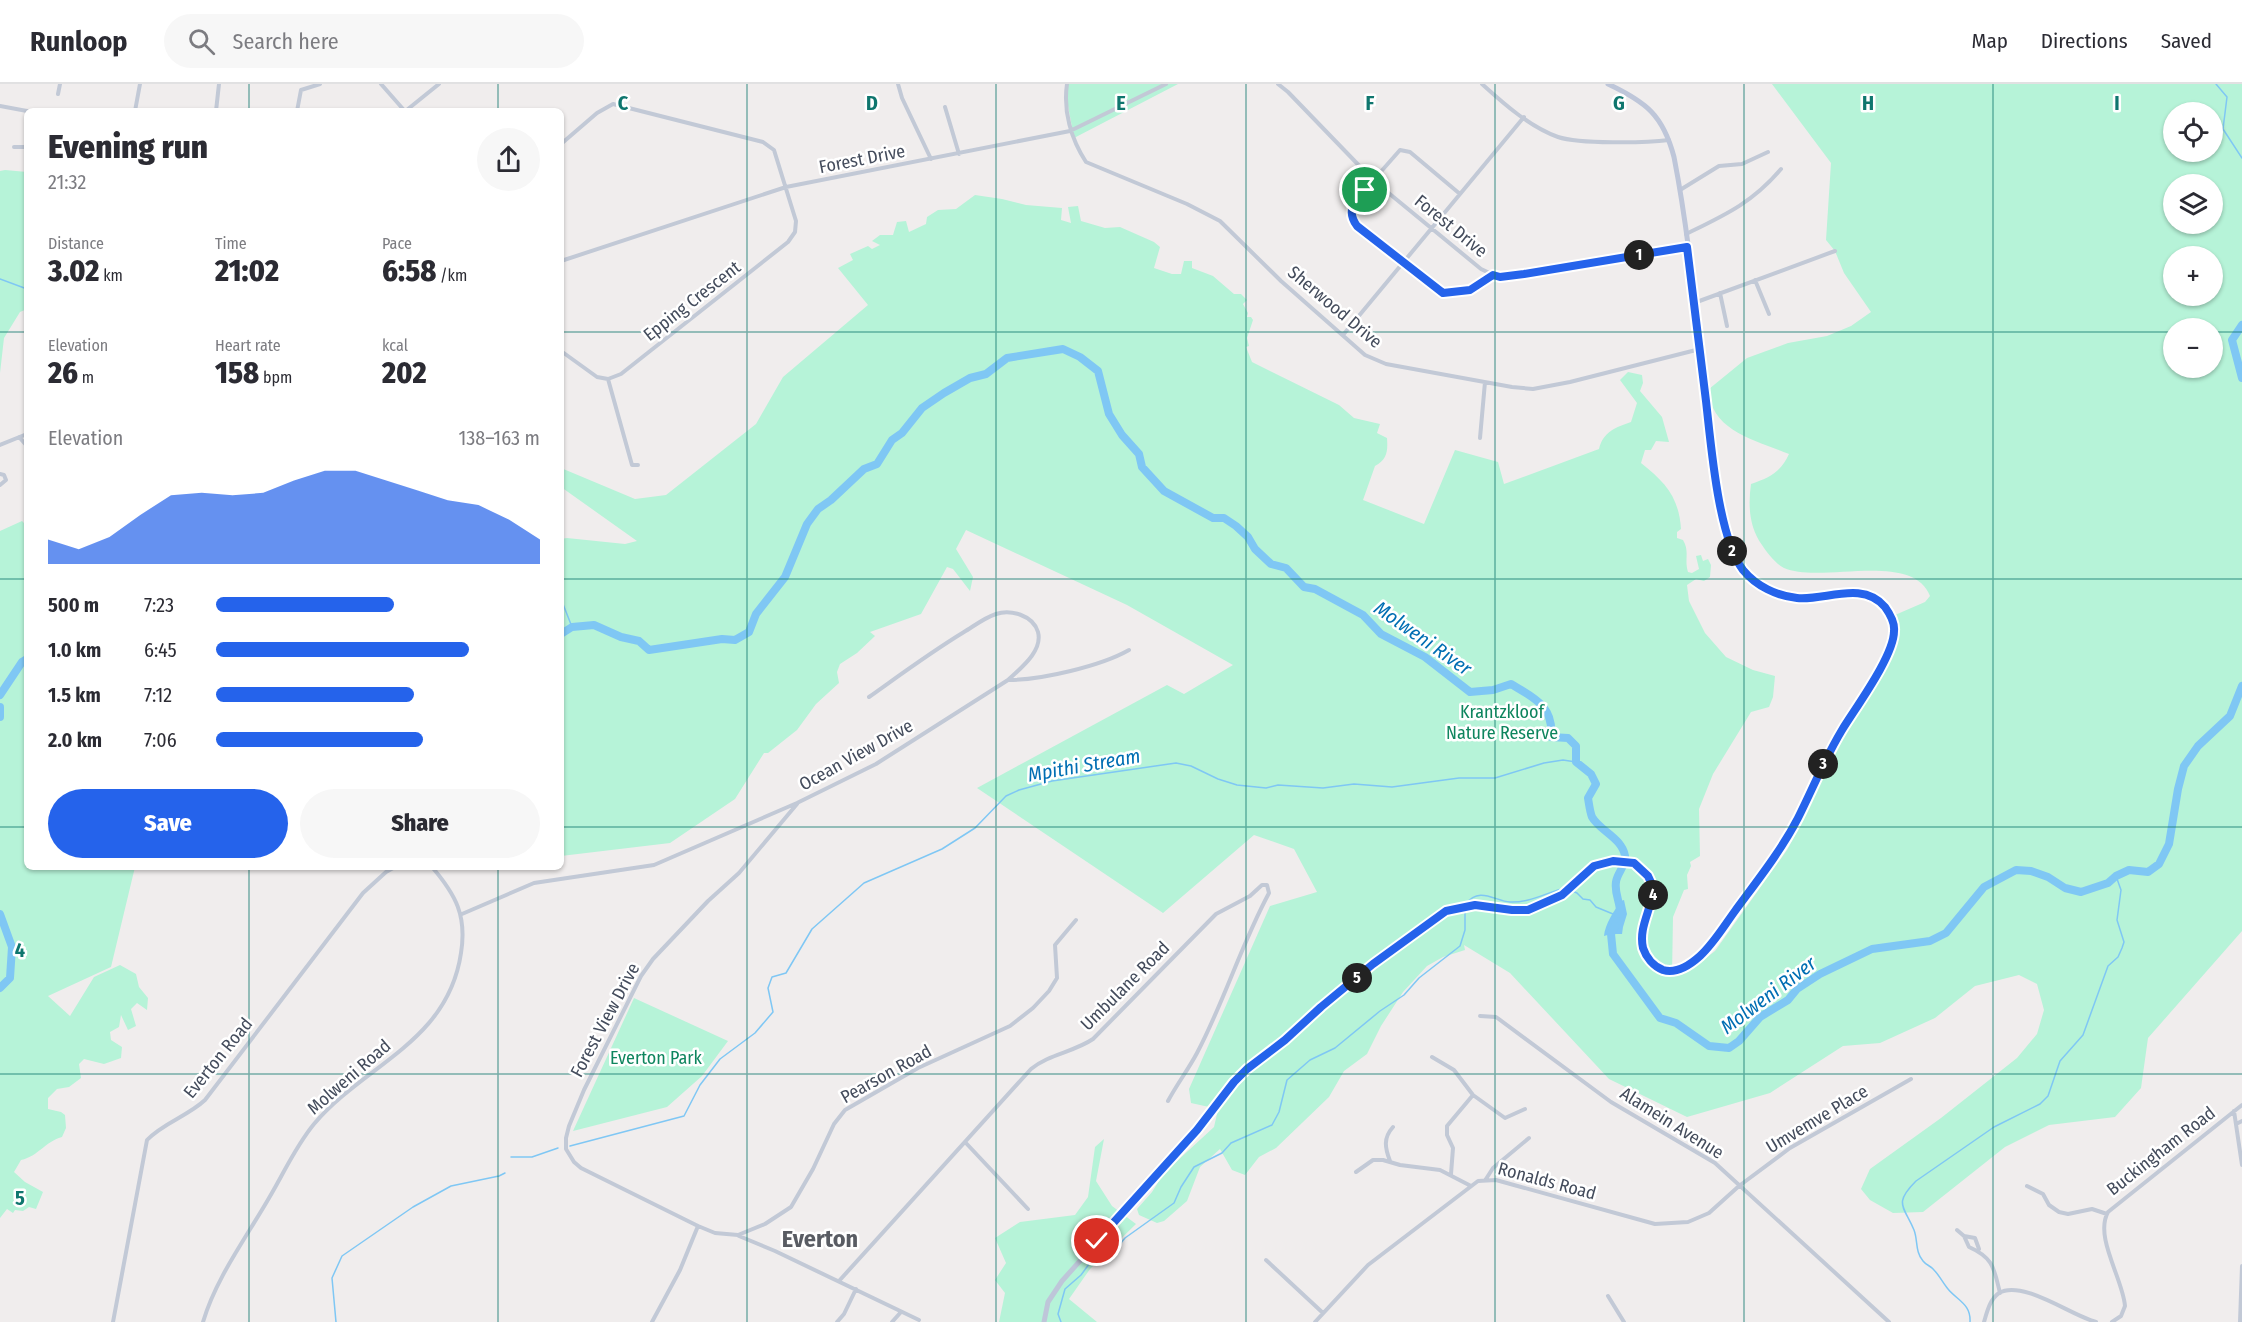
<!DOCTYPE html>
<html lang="en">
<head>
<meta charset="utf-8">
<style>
  :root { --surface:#fff; --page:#f7f7f7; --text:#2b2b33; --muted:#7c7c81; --line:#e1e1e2; --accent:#2563eb }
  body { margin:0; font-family:"Fira Sans Condensed",sans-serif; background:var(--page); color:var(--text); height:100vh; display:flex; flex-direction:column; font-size:22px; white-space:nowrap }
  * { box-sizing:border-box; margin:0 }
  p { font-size:20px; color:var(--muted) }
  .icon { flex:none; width:33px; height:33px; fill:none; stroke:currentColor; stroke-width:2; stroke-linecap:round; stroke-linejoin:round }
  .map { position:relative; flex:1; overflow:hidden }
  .side { position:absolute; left:24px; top:24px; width:540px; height:762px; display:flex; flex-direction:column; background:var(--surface); border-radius:9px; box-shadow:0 2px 4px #0004 }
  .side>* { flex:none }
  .controls { position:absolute; left:2163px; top:18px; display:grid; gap:12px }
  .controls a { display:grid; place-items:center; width:60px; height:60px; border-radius:50%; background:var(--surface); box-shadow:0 2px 4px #0004; font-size:30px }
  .pin { position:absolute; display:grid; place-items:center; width:51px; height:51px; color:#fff; margin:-26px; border:3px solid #fff; border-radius:50%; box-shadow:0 2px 6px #0007 }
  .km { position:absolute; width:30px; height:30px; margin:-15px; border-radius:50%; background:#222; color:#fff; font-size:16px; line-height:30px; text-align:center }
  .round { display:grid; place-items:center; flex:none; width:63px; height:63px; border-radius:32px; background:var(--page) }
  .overview { display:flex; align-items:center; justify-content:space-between; height:102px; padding:0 24px }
  h1 { font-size:33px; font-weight:800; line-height:45px }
  .figures { display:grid; grid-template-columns:repeat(3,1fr); gap:9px; height:102px; padding:6px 24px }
  .figures div { display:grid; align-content:center }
  .figures b { font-size:30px; font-weight:800 }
  .figures small { font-size:16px; font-weight:400 }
  .figures p { font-size:16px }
  .chart { height:168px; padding:12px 24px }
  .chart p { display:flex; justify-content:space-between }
  .chart svg { width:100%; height:108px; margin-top:6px; fill:var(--accent); opacity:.7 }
  .action { display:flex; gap:12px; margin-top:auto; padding:12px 24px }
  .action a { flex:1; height:69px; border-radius:36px; background:var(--accent); color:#fff; font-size:24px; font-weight:800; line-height:69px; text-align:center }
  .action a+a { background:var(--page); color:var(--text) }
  ul { padding:0 24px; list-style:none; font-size:20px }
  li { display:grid; grid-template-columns:96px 72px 1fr; align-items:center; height:45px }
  li i { height:15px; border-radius:8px; background:var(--accent) }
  header { display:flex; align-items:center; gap:36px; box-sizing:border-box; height:84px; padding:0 30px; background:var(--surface); border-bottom:2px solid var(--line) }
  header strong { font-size:28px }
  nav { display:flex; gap:33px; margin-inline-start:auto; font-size:21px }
  .search { width:420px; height:54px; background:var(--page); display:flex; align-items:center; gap:15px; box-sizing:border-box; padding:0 21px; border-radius:33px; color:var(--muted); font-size:22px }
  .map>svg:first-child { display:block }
  .green { fill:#b6f3d8; fill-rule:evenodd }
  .water { fill:#7fc7f4 }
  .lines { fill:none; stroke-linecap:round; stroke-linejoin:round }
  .stream { stroke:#7fc7f4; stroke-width:1.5 }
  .river { stroke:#7fc7f4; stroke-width:8 }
  .street { stroke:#c2c9d6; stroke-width:4 }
  .secondary { stroke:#bec6d9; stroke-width:5 }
  .route-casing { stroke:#fff; stroke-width:12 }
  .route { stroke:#2563eb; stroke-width:8 }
  .grid { fill:none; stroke:#0f766e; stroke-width:1.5; stroke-opacity:0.55 }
  .labels { text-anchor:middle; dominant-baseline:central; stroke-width:5; stroke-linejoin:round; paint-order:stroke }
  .street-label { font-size:18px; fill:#444c5c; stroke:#fff }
  .park-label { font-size:18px; fill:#0e855e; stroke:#fff }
  .water-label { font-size:20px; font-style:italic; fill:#006eb3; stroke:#fff }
  .district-label { font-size:24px; font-weight:bold; fill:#595c63; stroke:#fff }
  .grid-label { font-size:20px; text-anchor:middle; font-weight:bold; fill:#0f766e; stroke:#fff; stroke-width:5; stroke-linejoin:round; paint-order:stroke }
</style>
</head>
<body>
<header>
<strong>Runloop</strong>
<div class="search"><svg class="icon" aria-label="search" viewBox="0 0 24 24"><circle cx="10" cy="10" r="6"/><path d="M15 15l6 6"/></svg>Search here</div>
<nav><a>Map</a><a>Directions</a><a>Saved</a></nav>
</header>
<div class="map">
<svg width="2242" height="1238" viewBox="0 0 2242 1238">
  <rect width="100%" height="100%" fill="#f0eded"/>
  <path class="green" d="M1068,0h110l-104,54 -8,-43z
    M1772,0h470v847l-94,107 -7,50 -26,29 -66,8 -44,22 -82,65 -30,1 -23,-13 -9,-11 9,-20 71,-51 76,-60 20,-24 7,-24 -7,-26 -18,-9 -44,11 -40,32 -55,25 -37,3 -73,47 -83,24 -78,-38 -99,-106 -46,-28 1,5 -22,7 -16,9 -24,26 -22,34 -14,28 -23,17 -15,26 -53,51 -17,9 -14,18 -13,-5 -12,-21 -20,18 -13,34 -23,20 -7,2 -18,-8 -2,-6 15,-17 12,-19 50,-46 3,-13 -8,-7 -18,-4 -2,-14 81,-183 47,-14 -23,-43 -40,-14 -91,78 -186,-125 190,-103 17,9 49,-29 -106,-60 -161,-75 -10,19 17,28 -3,14 -17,-22 -6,-2 -26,47 -51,18 5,4 -18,17 -17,11 -3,8 2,11 -23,21 -19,26 -29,23h-4l-29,46 -65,44 -109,13v-317l6,-1 58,6 12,-3 -76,-54v-19l74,31 31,-4 90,-71 27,-47 85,-72 -30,-37 15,-8 -3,-6 18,-8 4,3 8,-4 -8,-4 8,-6h13l4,-13 9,-1 3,11 17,-8 1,-7 11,-7 18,-1 19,-14 27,4 24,6 36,3 -1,12 10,3 -3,-16 10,-1 3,15 24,7 15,-1 34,15 6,5 -6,21 18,6h9l3,-13h8v7l21,8 21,18h7l6,6 -4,4 5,9 -1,4h4l2,3 -6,18 2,8 -3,1 6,15 87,43 15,13 26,6 -3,9 10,5c1,13 0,22 -12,28l-12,34 61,24 31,-74 43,12 6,22 95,-35c4,-17 17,-22 32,-27l6,-19 -17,-23 8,-8 14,3 1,8 -3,8 22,26 7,25 -13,-1 -5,9h-6l-4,13c24,19 38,34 40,66l-4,3v6l6,2c7,12 1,19 5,32l4,1 7,-4 -3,-13 5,-1 2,6 5,-2 3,6 -1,12 -6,4 -8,-2 -9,6 2,16 16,32 21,24 27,13 22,6 -2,21 -4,10 -18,5 -38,62 -14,35 1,47 -10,6 1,4 -4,9 1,14 -4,1 -11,27 -1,58 17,-4 26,-20 72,-101 17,-31 22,-53 60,-98 14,-39 -5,-14 30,-13 5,-6c-17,-46 -110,-12 -146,-28 -8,-4 -17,-15 -22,-23 -13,-18 -14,-40 -11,-61 18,-6 30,-12 38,-30 -31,-13 -80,-23 -80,-65l38,-31 41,-15 39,-7 24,-10 20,-14 -27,-39 -9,-22 -9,-11 5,-77zM2174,28h38v40h-38zM2174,100h38v40h-38zM2174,172h38v40h-38zM2174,244h38v40h-38z
    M5,86l22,2v137l-7,3 -16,26 -4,35v-202z
    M22,437l5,5v341h108l-24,100 -63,29 22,20 24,-39 26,-12 16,9 3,13 9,11 -1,12 -10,-7 -6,6 5,17 -8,4 -7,-15 -2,12 -9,5 1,8 11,7 -1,11 -17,6 -20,-5 -5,5 2,14 -12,9 -12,2 -9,9v11l13,3 4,3 1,13 -4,9c-18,5 -23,19 -41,23l-7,12 11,10 18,10 -7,17 -7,-2 -6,4 -8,-1 -2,3 -6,-4 -7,9v-687z
    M634,914l94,43 -26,35 -35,31 -94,24z
    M1104,1055l-8,42 16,25 24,18 -46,45 -21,30 28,23h-98l6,-29 -10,-13 11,-17 -11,-25 25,-16 55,-7 13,-18 7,-50z"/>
  <path class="water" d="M1624,816l3,14 -4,13 -1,7h-11l-7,2c1,-12 10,-25 17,-35z"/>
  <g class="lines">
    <path class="stream" d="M2216,0l11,13 -4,32 19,29
      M0,195l27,10
      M561,515l11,28
      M1570,806l7,3 6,6 7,1 6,7 17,7
      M1466,820c13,-18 29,-3 44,-2 20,1 37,-10 56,-14
      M570,1062l114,-30 16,-31 20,-26 35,-26 18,-21 -5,-24 4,-11 14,-4 26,-44 52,-46 78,-34 33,-21 31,-32 13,-6 33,-9 124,-18 15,3 27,13 19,6 29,3 12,-3 45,3 31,-4 38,3 67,-9h36l49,-15 19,-3 13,2
      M511,1073h21l26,-9
      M336,1238l-4,-44 10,-22 71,-49 38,-21 48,-10 6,-3
      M1061,1238l-3,-8 7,-25 16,-14 11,-15 6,-4 13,-1 14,-17 49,-35 7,-16 13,-20 28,-14 9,-10 41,-18 7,-13 8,-32 23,-20 25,-12 45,-37 24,-16 15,-17 41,-32 5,-16v-20
      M1970,1238c1,-18 -12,-21 -22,-33 -5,-6 -9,-14 -14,-19 -3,-4 -8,-5 -11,-9 -8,-9 -5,-21 -9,-31 -10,-24 -21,-26 2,-49l78,-54 46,-23 8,-8 12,-35 23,-26 25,-69 10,-9 4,-9 2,-6 -7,-22 4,-30 -5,-14"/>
    <path class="river" d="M2242,241l-10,15 10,38
      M561,550l11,-7 22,-2 27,12 18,4 10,9 73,-11 13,1 14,-8 7,-18 29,-37 22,-53 11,-15 13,-9 33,-31 13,-5 15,-24 10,-7 20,-25 22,-15 26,-15 16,-4 21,-16 56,-9 17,8 18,14 11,43 13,21 17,19 3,13 22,24 49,27h11l12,8 12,11 7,12 16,15 15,4 18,19 11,2 48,26 18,19 44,23 45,35 23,-2 18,-6c23,14 43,22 40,53l17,1 8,8v16l15,12 5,10 -8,14c1,6 2,14 4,19 8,14 30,21 33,39 1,10 -8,17 -9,26 -2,12 5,21 4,32
      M0,611l22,-33 5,-3
      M0,623v10
      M0,830l12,33 -2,31 -10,10
      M1615,842l-4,8 2,20 47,64 16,5 33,23 20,2 10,-7 21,-24 28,-17 9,-11 23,-15 52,-25 58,-8 16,-8 38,-46 32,-17 15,1 17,6 17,11 16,4 27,-9 8,-7 13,-6 19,2 11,-8 10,-20 9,-55 6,-23 14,-20 32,-30 12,-30"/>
    <path class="street" d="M381,0l22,25
      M898,0l4,14 29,61
      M1067,0c-4,27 4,55 19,78l101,42 33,17 61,60 84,74 21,9 126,23 21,2 37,-7 130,-33
      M1278,0l10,8 86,89 107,88c15,8 26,7 43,5l163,-27
      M1482,0c22,20 48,43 76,53 21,7 87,6 111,3
      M58,10l2,-10
      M0,22l27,5
      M945,23l14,47
      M408,25l31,-25
      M135,27l5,-27
      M216,27l3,-27
      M297,27l4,-21 19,-6
      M561,60l36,-31 16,-9 150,38 11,8 22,71 -1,11 -7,10 -167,132 -13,5 -11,-2 -36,-26
      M14,63h13
      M1680,106l39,-24 23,-2 26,-12
      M1460,110l-50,-42 -10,-2 -45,51 -4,13 6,12 86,67 27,-4 23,-14
      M1686,150c39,-19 66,-31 95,-65
      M561,177l225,-74 284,-56 96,-47
      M1755,196l14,34
      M1720,209l7,33
      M1694,219l141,-52
      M1343,251l181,-218
      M608,295l24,86h6
      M19,353l8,9
      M1480,354l5,-56
      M0,361l27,-11
      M0,390l4,1 2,5 -6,5
      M1009,596c32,0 92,-14 120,-30
      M462,830l72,-31 120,-18 143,-62 79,-39 132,-84c13,-12 35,-29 30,-48 -5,-17 -28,-23 -42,-18 -12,4 -22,12 -32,18 -33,20 -64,43 -95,65
      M1480,932l16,1 115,85 104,61 174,159
      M1432,973l22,13 19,25 32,23 20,-9
      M2234,1027l8,54
      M2236,1040l6,-3
      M965,1058l63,67
      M1390,1077c-5,-13 -7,-23 3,-34
      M1356,1088l17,-12h10l17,5 40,5 31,16
      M1451,1090l2,-26 -6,-13v-9l26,-31
      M1486,1095l7,-11 36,-30
      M2027,1102l16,8 6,11 10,7 9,2 24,-5 15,5
      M698,1142l-117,-58 -7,-6 -8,-13v-11l3,-12 15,-36 57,-114 12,-17 55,-58 31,-28 58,-69
      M1957,1146l7,6 5,11c25,11 25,22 31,46
      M739,1152l36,15 144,69
      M1964,1152l11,2 4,11
      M1266,1176l57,53
      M839,1197l192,-212c18,-15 43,-17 62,-30l123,-125 34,-18 12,-11h5l2,8c-28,52 -45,109 -72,160 -9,17 -20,31 -29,48
      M1608,1212l16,26
      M113,1238l34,-182c16,-17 41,-24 58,-40l158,-207 23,-21 9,-5
      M203,1238c13,-44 43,-84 66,-124 15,-25 26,-51 45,-74 51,-60 134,-82 147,-171 6,-37 -5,-58 -29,-86
      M652,1238l28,-52 18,-44 17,7 23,2 27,-11 26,-17 22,-38 21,-45 11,-14 73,-42 92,-42 23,-18 16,-17 8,-13 -2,-33 21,-25
      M837,1238l7,-8 12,-25
      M892,1238l9,-10
      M1315,1238l53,-57 110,-84 18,-1 159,44 33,-2 21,-9 30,-27 51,-38 121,-69
      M1984,1238c3,-10 6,-23 15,-29 23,-14 73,23 97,29
      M2112,1238l9,-6 4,-10c-2,-27 -31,-69 -17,-94l134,-107
      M2240,1238l2,-56"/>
    <path class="secondary" d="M1044,1238l4,-20 14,-21 135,-151 37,-48 13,-13 38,-29 36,-33 52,-43 64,-47 9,-6 20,-5 46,4h16l34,-15 32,-29 19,-5 21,2 14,13 5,11 -10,39v20l3,9 7,9 10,6h14l21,-12 15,-16 64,-89 21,-35 39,-80 54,-92c4,-13 4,-24 -3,-35 -22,-32 -63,-9 -94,-13 -26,-4 -48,-19 -60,-43 -15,-31 -20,-93 -25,-129 -11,-89 -18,-182 -35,-269 -11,-42 -28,-55 -66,-73"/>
  </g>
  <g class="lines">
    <g class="route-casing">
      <path id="route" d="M1097,1157l100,-111 37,-48 13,-13 38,-29 36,-33 52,-43 73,-53 29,-6 37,5h16l34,-15 32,-29 19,-5 21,2 14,13 5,11c0,21 -15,39 -10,61 3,9 10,18 20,22 13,4 27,-5 37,-14 14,-13 24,-30 35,-45 22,-30 46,-60 63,-93 15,-30 27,-60 44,-88 14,-23 52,-74 52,-99 1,-9 -4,-17 -9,-24 -23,-27 -60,-6 -88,-9 -20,-2 -41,-12 -54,-28 -25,-33 -32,-126 -37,-169 -6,-51 -13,-103 -19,-154l-163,27 -24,3 -7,-2 -23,15 -27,3 -86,-67c-11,-15 -3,-24 8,-36"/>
    </g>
    <use href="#route" class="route"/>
  </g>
  <path class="grid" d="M249,0v27M498,0v27M747,0v1238M996,0v1238M1246,0v1238M1495,0v1238M1744,0v1238M1993,0v1238M0,248h27M561,248h1613M2212,248h30M0,495h27M561,495h1681M0,743h27M561,743h1681M249,783v455M498,783v455M0,990h2242"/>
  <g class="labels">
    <g class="street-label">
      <text transform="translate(862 75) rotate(-11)">Forest Drive</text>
      <text transform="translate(1451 142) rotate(39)">Forest Drive</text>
      <text transform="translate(692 217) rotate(-38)">Epping Crescent</text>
      <text transform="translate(1335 223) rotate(40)">Sherwood Drive</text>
      <text transform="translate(856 671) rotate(-29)">Ocean View Drive</text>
      <text transform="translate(1125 902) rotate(-45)">Umbulane Road</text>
      <text transform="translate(605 936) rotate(-62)">Forest View Drive</text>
      <text transform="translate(218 974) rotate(-51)">Everton Road</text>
      <text transform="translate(886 990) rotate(-29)">Pearson Road</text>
      <text transform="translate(349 993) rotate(-41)">Molweni Road</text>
      <text transform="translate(1817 1035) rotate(-31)">Umvemve Place</text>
      <text transform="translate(1672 1039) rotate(32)">Alamein Avenue</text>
      <text transform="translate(2161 1067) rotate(-38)">Buckingham Road</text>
      <text transform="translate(1547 1097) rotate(15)">Ronalds Road</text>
    </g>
    <g class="park-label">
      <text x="1502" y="628">Krantzkloof<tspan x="1502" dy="21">Nature Reserve</tspan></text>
      <text x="656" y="974">Everton Park</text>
    </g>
    <g class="water-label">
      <text transform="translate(1423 554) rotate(35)">Molweni River</text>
      <text transform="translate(1084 681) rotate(-10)">Mpithi Stream</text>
      <text transform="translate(1768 911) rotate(-37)">Molweni River</text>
    </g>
    <g class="district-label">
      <text x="820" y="1155">Everton</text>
    </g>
  </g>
  <g class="grid-label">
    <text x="623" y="26">C</text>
    <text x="872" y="26">D</text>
    <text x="1121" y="26">E</text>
    <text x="1370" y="26">F</text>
    <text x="1619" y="26">G</text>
    <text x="1868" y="26">H</text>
    <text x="2117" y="26">I</text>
    <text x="20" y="873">4</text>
    <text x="20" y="1121">5</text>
  </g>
</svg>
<div class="controls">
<a><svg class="icon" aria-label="locate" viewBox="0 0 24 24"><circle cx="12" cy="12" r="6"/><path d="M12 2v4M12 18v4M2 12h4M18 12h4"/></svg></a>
<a><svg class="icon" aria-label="layers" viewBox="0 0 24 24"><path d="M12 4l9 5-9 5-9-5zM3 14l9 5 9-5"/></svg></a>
<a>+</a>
<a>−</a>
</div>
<div class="pin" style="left:1365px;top:106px;background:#1e9e55"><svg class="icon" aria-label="arrive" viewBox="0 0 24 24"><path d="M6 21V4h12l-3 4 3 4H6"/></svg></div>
<div class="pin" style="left:1097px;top:1157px;background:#d93025"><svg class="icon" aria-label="check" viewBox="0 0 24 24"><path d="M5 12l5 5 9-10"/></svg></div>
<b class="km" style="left:1639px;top:171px">1</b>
<b class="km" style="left:1732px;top:467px">2</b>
<b class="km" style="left:1823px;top:680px">3</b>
<b class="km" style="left:1653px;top:811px">4</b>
<b class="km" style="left:1357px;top:894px">5</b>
<section class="side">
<div class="overview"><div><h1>Evening run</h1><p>21:32</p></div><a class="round"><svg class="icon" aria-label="share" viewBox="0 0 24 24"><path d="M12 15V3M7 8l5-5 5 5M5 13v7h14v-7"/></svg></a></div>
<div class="figures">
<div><p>Distance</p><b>3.02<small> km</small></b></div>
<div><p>Time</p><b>21:02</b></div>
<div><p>Pace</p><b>6:58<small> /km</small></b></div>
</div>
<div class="figures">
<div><p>Elevation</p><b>26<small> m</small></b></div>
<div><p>Heart rate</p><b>158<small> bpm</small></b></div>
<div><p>kcal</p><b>202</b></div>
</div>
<div class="chart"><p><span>Elevation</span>138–163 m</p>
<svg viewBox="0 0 160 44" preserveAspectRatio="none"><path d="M0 44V34L10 38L20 33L30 24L40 16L50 15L60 16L70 15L80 10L90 6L100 6L110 10L120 14L130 18L140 20L150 26L160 34V44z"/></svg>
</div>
<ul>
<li><b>500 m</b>7:23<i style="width:55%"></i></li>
<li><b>1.0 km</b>6:45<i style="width:78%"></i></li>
<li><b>1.5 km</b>7:12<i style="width:61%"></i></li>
<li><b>2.0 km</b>7:06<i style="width:64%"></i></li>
</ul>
<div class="action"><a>Save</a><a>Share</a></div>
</section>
</div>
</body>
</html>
